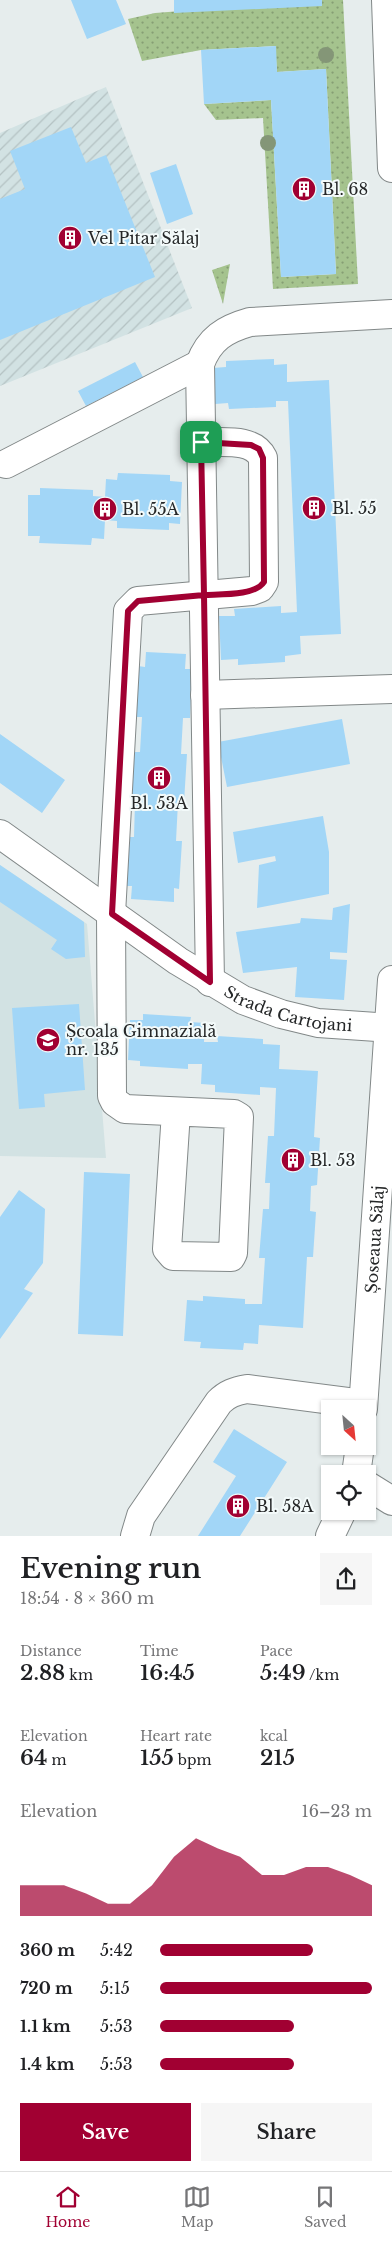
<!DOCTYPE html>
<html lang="en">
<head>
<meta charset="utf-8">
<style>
  :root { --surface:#fff; --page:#f6f6f6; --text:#202124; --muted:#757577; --line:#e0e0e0; --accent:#a10032 }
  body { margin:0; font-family:"Libre Baskerville",serif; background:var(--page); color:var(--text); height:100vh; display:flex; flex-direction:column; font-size:19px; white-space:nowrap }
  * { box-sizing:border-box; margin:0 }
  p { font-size:16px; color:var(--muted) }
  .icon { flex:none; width:28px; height:28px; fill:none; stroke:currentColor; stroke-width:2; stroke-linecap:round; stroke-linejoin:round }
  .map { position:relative; height:1536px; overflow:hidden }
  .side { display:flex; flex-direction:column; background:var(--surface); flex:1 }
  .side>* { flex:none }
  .needle { width:32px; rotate:153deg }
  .buttons { position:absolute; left:321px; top:1400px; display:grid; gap:10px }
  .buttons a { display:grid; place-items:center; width:55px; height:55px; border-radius:0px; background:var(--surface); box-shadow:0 1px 4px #0004; font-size:25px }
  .pin { position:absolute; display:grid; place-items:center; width:42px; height:42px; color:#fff; margin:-21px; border-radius:10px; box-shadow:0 2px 8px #0006 }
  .round { display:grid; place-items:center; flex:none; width:52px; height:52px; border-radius:0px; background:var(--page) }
  .summary { display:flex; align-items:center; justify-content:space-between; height:85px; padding:0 20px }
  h1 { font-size:28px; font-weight:600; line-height:38px }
  .metrics { display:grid; grid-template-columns:repeat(3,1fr); gap:8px; height:85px; padding:5px 20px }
  .metrics div { display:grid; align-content:center }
  .metrics b { font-size:21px; font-weight:600 }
  .metrics small { font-size:14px; font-weight:400 }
  .metrics p { font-size:14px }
  .chart { height:140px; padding:10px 20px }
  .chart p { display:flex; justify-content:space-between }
  .chart svg { width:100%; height:90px; margin-top:5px; fill:var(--accent); opacity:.7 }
  .primary-button { display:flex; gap:10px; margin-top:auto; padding:10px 20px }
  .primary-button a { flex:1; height:58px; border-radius:0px; background:var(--accent); color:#fff; font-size:20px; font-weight:600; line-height:58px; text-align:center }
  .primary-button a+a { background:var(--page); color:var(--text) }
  ul { padding:0 20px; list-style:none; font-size:16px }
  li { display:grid; grid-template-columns:80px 60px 1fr; align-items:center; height:38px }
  li i { height:12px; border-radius:6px; background:var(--accent) }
  .menu { display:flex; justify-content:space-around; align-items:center; height:70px; border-top:1px solid var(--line); background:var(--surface); font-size:14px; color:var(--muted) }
  .menu a { display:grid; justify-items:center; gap:2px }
  .menu .current { color:var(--accent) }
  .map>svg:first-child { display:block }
  .built { fill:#d2e2e3 }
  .industrial { fill:url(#industrial-furrows) }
  .grass { fill:url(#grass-dots) }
  .building { fill:#a2d6f7 }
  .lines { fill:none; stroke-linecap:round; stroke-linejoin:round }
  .minor-casing { stroke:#828888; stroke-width:30 }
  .minor { stroke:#fff; stroke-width:28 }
  .tree { fill:#849677 }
  .route-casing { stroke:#fff; stroke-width:10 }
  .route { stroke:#a10032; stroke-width:6 }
  .labels { text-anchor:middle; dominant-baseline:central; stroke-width:4; stroke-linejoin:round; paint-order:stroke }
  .poi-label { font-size:16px; fill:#252728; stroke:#f3fafa; text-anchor:start }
  .street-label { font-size:16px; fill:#252728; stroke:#f3fafa }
</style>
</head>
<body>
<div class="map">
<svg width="392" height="1536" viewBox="0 0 392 1536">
  <defs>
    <pattern id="industrial-furrows" width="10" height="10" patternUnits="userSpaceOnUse" patternTransform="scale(1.25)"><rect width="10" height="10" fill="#d2e2e3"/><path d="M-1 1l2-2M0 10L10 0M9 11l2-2" fill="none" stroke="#b4c2c3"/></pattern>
    <pattern id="grass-dots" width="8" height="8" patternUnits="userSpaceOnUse" patternTransform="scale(1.25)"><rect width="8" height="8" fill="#a5c38e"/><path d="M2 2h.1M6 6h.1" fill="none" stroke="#869e74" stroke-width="1.8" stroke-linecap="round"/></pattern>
  </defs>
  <rect width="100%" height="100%" fill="#e6eded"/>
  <path class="built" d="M0,865l87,59 19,234 -106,-2z"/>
  <path class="industrial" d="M106,87l86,221 -192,78v-253z"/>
  <path class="grass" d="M322,0h21l15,284 -85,5 -10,-171 -47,2 -12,-16 67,-4 10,177 55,-3 -10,-205 -49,3 -2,-26 -74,4 -59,11 -14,-42 27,-6z
    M230,264l-7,40 -11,-34z"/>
  <path class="building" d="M71,0h45l10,24 -39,15z
    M174,0h148v6l-148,7z
    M276,46l1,26 49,-3 10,205 -55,3 -10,-177 -67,4 -3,-54z
    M71,127l15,36 20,-8 49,122 -155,63v-141l25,-10 -15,-38z
    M176,164l17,50 -26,10 -17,-51z
    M274,359v6l13,-1v18l42,-2 12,254 -41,2 1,18 -16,2v6l-47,3v-6l-17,1 -2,-44h16l-1,-7 47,-3v7l16,-1 -9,-211h-12v6l-47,2 -1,-6 -13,1 -2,-36 13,-1v-6z
    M135,362l8,15 -57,29 -8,-15z
    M118,473l52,2v6l12,1 -2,42 -11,-1v7l-52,-2v-7l-12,-1 -1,19 -12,-1 -1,7 -52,-2 1,-7h-12v-41h12v-7l53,2v6l12,1 1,-18 11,1z
    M146,652l40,2 -1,15h7l-2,49h-7l-2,36h6l-3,48h-6l-2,39h6l-3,48 -5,-1v14l-43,-3 1,-13h-7l3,-49h6l1,-35h-4l3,-50h6l2,-35h-6l2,-51 7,1z
    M342,719l8,45 -123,23 -9,-45z
    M0,734l65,46 -23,33 -42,-30z
    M323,816l6,36v42l-72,14 2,-43 17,-4 -1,-5 -37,7 -5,-31z
    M0,865l84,57 1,35 -19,2 -15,-10 6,-9 -57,-38z
    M350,904l-3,49 -17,-1v7l17,1 -3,40 -49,-3 2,-30 -54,6 -7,-41 64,-9 1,-5 31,2 1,-12z
    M79,1004l6,86 -41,4 1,13 -26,2 -7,-101z
    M143,1014l48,3 -1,5 15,1 -1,19h14l-1,-6 46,3v5l17,1 -1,24 39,2 -4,66 6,1 -3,47 -6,1 -1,25 6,1 -3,45h-6l-4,71 -44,-3 -1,19 -14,-1 -1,7 -43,-2 1,-6 -17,-1 3,-41 16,1v-5l42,3v5h17l3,-46h-6l4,-49h6l1,-26h-5l3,-47h6l2,-48 -16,-1v8l-45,-3v-7l-14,-1 1,-20h-14v5l-48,-3v-5l-12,-1 2,-40h13z
    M84,1172l46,2 -7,162 -45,-2z
    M19,1190l26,19 -2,54 -19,26 9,4 -33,46v-122z
    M234,1429l53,33 -47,74h-42l38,-60 -23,-14z"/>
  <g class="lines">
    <g class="minor-casing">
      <g id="minor">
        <path d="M386,0l6,168"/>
        <path d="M6,464l194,-100"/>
        <path d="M205,695l187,-6"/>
        <path id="s1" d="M0,834l178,127 65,39 38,14 37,9 74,5"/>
        <path d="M210,982l-10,-618c9,-25 25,-35 50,-42l142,-8"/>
        <path d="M176,1112l-9,137 6,7 58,1 2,-4 6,-136 -5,-3 -109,-5 -10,-7 -3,-6 -1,-182 17,-303 10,-10 114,-10 8,-3 4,-6 -1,-124c-10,-21 -42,-15 -62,-16"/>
        <path id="s2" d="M363,1409l29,-429"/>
        <path d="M356,1474l4,-28"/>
        <path d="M368,1486l24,15"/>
        <path d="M135,1536l6,-20 78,-114c8,-8 16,-11 28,-13l116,15"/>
        <path d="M330,1536l12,-25"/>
      </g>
    </g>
    <use href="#minor" class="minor"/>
  </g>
  <g class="tree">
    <circle cx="326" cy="55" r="8"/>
    <circle cx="268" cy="143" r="8"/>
  </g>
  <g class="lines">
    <g class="route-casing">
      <path id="route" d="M201,442l3,153 -66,6 -10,10 -16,303 98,68 -6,-387c16,-1 51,1 60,-13l-1,-124 -4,-9 -8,-4 -50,-3"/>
    </g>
    <use href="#route" class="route"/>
  </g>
  <defs>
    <g id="building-disc" transform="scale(1.25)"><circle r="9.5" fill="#a10032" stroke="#f3fafa"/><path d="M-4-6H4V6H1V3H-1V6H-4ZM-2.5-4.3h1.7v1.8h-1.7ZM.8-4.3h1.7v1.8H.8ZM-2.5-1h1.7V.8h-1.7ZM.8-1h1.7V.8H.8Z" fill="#fff"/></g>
    <g id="school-disc" transform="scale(1.25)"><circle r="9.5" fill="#a10032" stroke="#f3fafa"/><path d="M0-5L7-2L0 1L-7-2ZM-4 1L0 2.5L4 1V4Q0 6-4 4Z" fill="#fff"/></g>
  </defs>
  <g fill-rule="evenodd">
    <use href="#building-disc" x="304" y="189"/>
    <use href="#building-disc" x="70" y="238"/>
    <use href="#building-disc" x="314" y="508"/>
    <use href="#building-disc" x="105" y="509"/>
    <use href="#building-disc" x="159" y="778"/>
    <use href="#school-disc" x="48" y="1040"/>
    <use href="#building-disc" x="293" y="1160"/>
    <use href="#building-disc" x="238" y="1506"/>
  </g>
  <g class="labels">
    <g class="poi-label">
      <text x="322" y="189">Bl. 68</text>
      <text x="88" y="238">Vel Pitar Sălaj</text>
      <text x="332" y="508">Bl. 55</text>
      <text x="122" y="509">Bl. 55A</text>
      <text x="159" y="803" text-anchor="middle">Bl. 53A</text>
      <text x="66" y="1031">Școala Gimnazială<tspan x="66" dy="18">nr. 135</tspan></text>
      <text x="310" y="1160">Bl. 53</text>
      <text x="256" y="1506">Bl. 58A</text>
    </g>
    <g class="street-label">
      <text stroke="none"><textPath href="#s1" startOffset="341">Strada Cartojani</textPath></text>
      <text stroke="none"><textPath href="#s2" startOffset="170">Șoseaua Sălaj</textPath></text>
    </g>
  </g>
</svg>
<div class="buttons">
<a><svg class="needle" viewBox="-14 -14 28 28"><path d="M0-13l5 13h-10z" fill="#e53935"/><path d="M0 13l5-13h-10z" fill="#757577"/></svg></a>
<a><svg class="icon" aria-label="locate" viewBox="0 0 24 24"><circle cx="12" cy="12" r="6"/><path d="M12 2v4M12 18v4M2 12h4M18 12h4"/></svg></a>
</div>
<div class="pin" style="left:201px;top:442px;background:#1e9e55"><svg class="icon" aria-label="arrive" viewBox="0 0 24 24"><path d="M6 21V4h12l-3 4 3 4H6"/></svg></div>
</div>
<section class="side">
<div class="summary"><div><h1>Evening run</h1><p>18:54 · 8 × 360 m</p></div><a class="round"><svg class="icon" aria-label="share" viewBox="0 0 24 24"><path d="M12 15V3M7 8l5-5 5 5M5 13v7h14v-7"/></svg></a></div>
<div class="metrics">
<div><p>Distance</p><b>2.88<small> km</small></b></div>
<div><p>Time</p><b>16:45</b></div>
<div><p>Pace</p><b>5:49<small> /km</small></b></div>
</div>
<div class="metrics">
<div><p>Elevation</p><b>64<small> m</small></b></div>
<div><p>Heart rate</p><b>155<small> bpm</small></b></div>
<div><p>kcal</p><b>215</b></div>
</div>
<div class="chart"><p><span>Elevation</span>16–23 m</p>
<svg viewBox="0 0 160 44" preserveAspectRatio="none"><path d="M0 44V29L10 29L20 29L30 33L40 38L50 38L60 29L70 15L80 6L90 11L100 15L110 24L120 24L130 20L140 20L150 24L160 29V44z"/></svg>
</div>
<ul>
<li><b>360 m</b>5:42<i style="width:72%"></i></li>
<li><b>720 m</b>5:15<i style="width:100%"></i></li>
<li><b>1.1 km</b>5:53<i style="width:63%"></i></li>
<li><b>1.4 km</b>5:53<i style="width:63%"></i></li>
</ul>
<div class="primary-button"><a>Save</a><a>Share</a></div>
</section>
<nav class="menu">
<a class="current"><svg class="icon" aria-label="home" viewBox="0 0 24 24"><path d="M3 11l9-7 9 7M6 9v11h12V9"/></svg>Home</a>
<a><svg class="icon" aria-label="map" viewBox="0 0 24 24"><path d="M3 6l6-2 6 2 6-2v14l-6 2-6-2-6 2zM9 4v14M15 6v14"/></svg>Map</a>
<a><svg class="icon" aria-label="saved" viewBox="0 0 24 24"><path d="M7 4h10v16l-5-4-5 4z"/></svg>Saved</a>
</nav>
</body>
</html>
